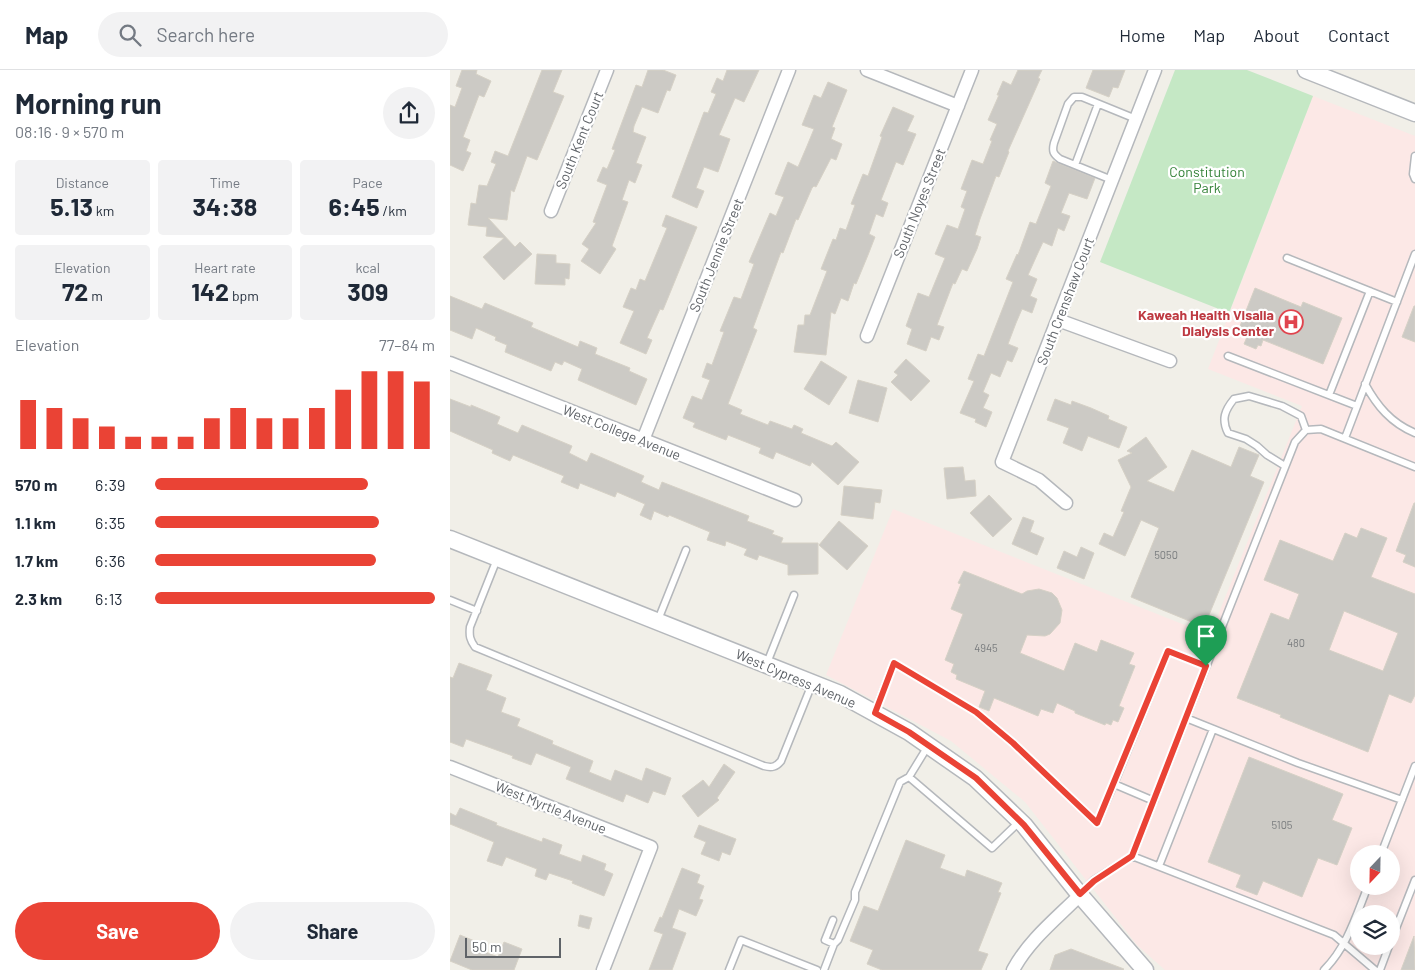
<!DOCTYPE html>
<html lang="en">
<head>
<meta charset="utf-8">
<style>
  :root { --surface:#fff; --page:#f2f2f3; --text:#1f2937; --muted:#747a83; --line:#e0e1e3; --accent:#ea4335 }
  body { margin:0; font-family:Barlow,sans-serif; background:var(--page); color:var(--text); height:100vh; display:flex; flex-direction:column; font-size:19px; white-space:nowrap }
  * { box-sizing:border-box; margin:0 }
  p { font-size:16px; color:var(--muted) }
  .icon { flex:none; width:28px; height:28px; fill:none; stroke:currentColor; stroke-width:2; stroke-linecap:round; stroke-linejoin:round }
  .map { position:relative; flex:1; overflow:hidden }
  .panel { display:flex; flex-direction:column; background:var(--surface); width:450px }
  .panel>* { flex:none }
  .needle { width:32px; rotate:202deg }
  .buttons { position:absolute; left:900px; top:775px; display:grid; gap:10px }
  .buttons a { display:grid; place-items:center; width:50px; height:50px; border-radius:50%; background:var(--surface); box-shadow:0 5px 20px #0002; font-size:25px }
  .scale { position:absolute; left:15px; bottom:12px; width:96px; box-sizing:border-box; padding-left:5px; border:2px solid #5f6368; border-top:0; font-size:14px; line-height:18px; white-space:nowrap; color:#5f6368; -webkit-text-stroke:4px #fff; paint-order:stroke }
  .pin { position:absolute; display:grid; place-items:center; width:42px; height:42px; color:#fff; margin:-51px -21px; border-radius:50% 50% 50% 0; rotate:-45deg; box-shadow:0 0 5px #0007 }
  .pin .icon { rotate:45deg }
  .round { display:grid; place-items:center; flex:none; width:52px; height:52px; border-radius:26px; background:var(--page) }
  .headline { display:flex; align-items:center; justify-content:space-between; height:85px; padding:0 15px }
  h1 { font-size:28px; font-weight:700; line-height:38px }
  .metrics { display:grid; grid-template-columns:repeat(3,1fr); gap:8px; height:85px; padding:5px 15px }
  .metrics div { display:grid; align-content:center; border-radius:5px; background:var(--page); text-align:center }
  .metrics b { font-size:25px; font-weight:700 }
  .metrics small { font-size:14px; font-weight:400 }
  .metrics p { font-size:14px }
  .chart { height:140px; padding:10px 15px }
  .chart p { display:flex; justify-content:space-between }
  .chart svg { width:100%; height:90px; margin-top:5px; stroke:var(--accent); stroke-width:6 }
  .action { display:flex; gap:10px; margin-top:auto; padding:10px 15px }
  .action a { flex:1; height:58px; border-radius:30px; background:var(--accent); color:#fff; font-size:20px; font-weight:700; line-height:58px; text-align:center }
  .action a+a { background:var(--page); color:var(--text) }
  ul { padding:0 15px; list-style:none; font-size:16px }
  li { display:grid; grid-template-columns:80px 60px 1fr; align-items:center; height:38px }
  li i { height:12px; border-radius:6px; background:var(--accent) }
  header { display:flex; align-items:center; gap:30px; box-sizing:border-box; height:70px; padding:0 25px; background:var(--surface); border-bottom:1px solid var(--line) }
  header strong { font-size:24px }
  nav { display:flex; gap:28px; margin-inline-start:auto; font-size:18px }
  .search { width:350px; height:45px; background:var(--page); display:flex; align-items:center; gap:12px; box-sizing:border-box; padding:0 18px; border-radius:28px; color:var(--muted); font-size:19px }
  main { display:flex; flex:1; min-height:0 }
  .map>svg:first-child { display:block }
  .medical { fill:#fce8e6; fill-rule:evenodd }
  .green { fill:#c5e8c5 }
  .building { fill:#cccac5; stroke:#d6d1c6; fill-rule:evenodd }
  .lines { fill:none; stroke-linecap:round; stroke-linejoin:round }
  .service-casing { stroke:#b5b8bc; stroke-width:9 }
  .minor-casing { stroke:#b5b8bc; stroke-width:15 }
  .tertiary-casing { stroke:#b5b8bc; stroke-width:19 }
  .service { stroke:#fff; stroke-width:6 }
  .minor { stroke:#fff; stroke-width:12 }
  .tertiary { stroke:#fff; stroke-width:16 }
  .route-casing { stroke:#fff; stroke-width:10 }
  .route { stroke:#ea4335; stroke-width:6 }
  .labels { text-anchor:middle; dominant-baseline:central; stroke-width:4.5; stroke-linejoin:round; paint-order:stroke }
  .number-label { font-size:11px; fill:#7a7d7f }
  .street-label { font-size:14px; fill:#5f6368; stroke:#fff }
  .park-label { font-size:14px; fill:#348238; stroke:#fff }
  .health-label { font-size:14px; font-weight:bold; fill:#be3a42; stroke:#fff; text-anchor:end }
</style>
</head>
<body>
<header>
<strong>Map</strong>
<div class="search"><svg class="icon" aria-label="search" viewBox="0 0 24 24"><circle cx="10" cy="10" r="6"/><path d="M15 15l6 6"/></svg>Search here</div>
<nav><a>Home</a><a>Map</a><a>About</a><a>Contact</a></nav>
</header>
<main>
<section class="panel">
<div class="headline"><div><h1>Morning run</h1><p>08:16 · 9 × 570 m</p></div><a class="round"><svg class="icon" aria-label="share" viewBox="0 0 24 24"><path d="M12 15V3M7 8l5-5 5 5M5 13v7h14v-7"/></svg></a></div>
<div class="metrics">
<div><p>Distance</p><b>5.13<small> km</small></b></div>
<div><p>Time</p><b>34:38</b></div>
<div><p>Pace</p><b>6:45<small> /km</small></b></div>
</div>
<div class="metrics">
<div><p>Elevation</p><b>72<small> m</small></b></div>
<div><p>Heart rate</p><b>142<small> bpm</small></b></div>
<div><p>kcal</p><b>309</b></div>
</div>
<div class="chart"><p><span>Elevation</span>77–84 m</p>
<svg viewBox="0 0 160 44" preserveAspectRatio="none"><path d="M5 44V20M15 44V24M25 44V29M35 44V33M45 44V38M55 44V38M65 44V38M75 44V29M85 44V24M95 44V29M105 44V29M115 44V24M125 44V15M135 44V6M145 44V6M155 44V11"/></svg>
</div>
<ul>
<li><b>570 m</b>6:39<i style="width:76%"></i></li>
<li><b>1.1 km</b>6:35<i style="width:80%"></i></li>
<li><b>1.7 km</b>6:36<i style="width:79%"></i></li>
<li><b>2.3 km</b>6:13<i style="width:100%"></i></li>
</ul>
<div class="action"><a>Save</a><a>Share</a></div>
</section>
<div class="map">
<svg width="965" height="900" viewBox="0 0 965 900">
  <rect width="100%" height="100%" fill="#f1efe8"/>
  <path class="medical" d="M863,26l102,40v834h-250l-28,-25 -112,-143 -74,-61 -125,-66 67,-166 317,126 92,-229 -94,-37zM909,784h32v32h-32zM909,844h32v32h-32z"/>
  <path class="green" d="M725,0h72l66,26 -84,217 -129,-51z"/>
  <path class="building" d="M12,0h15l-1,4 15,7 -7,16 -5,-2 -16,42 7,3 -4,11 5,2 -8,18 -13,-6v-60l5,2 7,-19 -6,-2z
    M92,0h20l-9,22 11,4 -27,64 -10,-4 -13,36 -3,-2 -4,30 -19,-2 27,29 5,-5 12,12 -28,26 -21,-23 21,-19 -18,-2 1,-9 -19,-2 3,-22 5,1 3,-19 8,1 9,-22 -5,-2 4,-11 13,5z
    M198,0h15l13,5 -6,16 -3,-1 -9,23 -16,-6 -8,19 -1,6 13,5 -10,26 6,2 -7,18 -6,-3 -7,20 6,2 -16,44 4,3 -16,25 -19,-13 8,-12 -7,-5 14,-21 -3,-1 14,-37 -10,-4 6,-14 4,2 8,-19 -3,-1 24,-64 6,2z
    M277,0h32l-15,32 -9,-4 -16,37 11,4 -12,33 -14,-5 -8,21 8,3 -7,17 -25,-11 32,-85 4,1 8,-19 -5,-2 6,-14 6,3z
    M568,0h24l-4,8 2,1 -32,72 1,1 -10,25 -3,-1 -16,43 -5,16 6,2 -4,12 -10,22 -5,-2 -7,15 -2,-1 -16,42 7,2 -5,13 -8,-3 -5,14 -19,-7 5,-15 -6,-3 12,-33 11,4 16,-39 -10,-4 12,-29 11,4 7,-20 -4,-2 6,-16 -6,-2 11,-29 11,4 9,-23 -2,-1 7,-16 -9,-4 11,-25h-2l6,-14 8,4z
    M643,0h32l-7,18 -5,-1 -4,10 -23,-9z
    M378,12l19,8 -15,37 3,1 -4,11 11,5 -6,16 -5,-2 -15,29 -2,-1 -2,2 -14,32 -2,-1 -13,34 -2,-1 -28,76 4,2 -29,74 14,6 -2,4 28,11 2,-4 22,8 2,-4 9,4 -2,4 31,13 4,-4 23,20 -21,23 -26,-23 -2,4 -34,-14 -3,7 -14,-6 2,-5 -33,-13 -2,5 -33,-13 2,-4 -12,-5 9,-22 10,4 8,-20 -8,-3 5,-14 5,2 12,-33 -4,-1 14,-34 7,2 13,-35 -5,-2 21,-49 6,3 8,-19 -9,-3 13,-32 10,5 9,-21 7,-17 -12,-4 12,-30 7,3z
    M443,37l21,9 -7,15 9,3 -13,31 -7,-3 -15,38 7,3 -5,14 -7,-3 -7,20 6,3 -7,18 -12,29 -2,-1 -6,18 -7,-3 -6,16 -4,-2 -5,43 -32,-3 4,-27h6l1,-10h5l17,-44 -6,-2 12,-30 3,1 4,-12 6,2 9,-25 -4,-1 12,-30 5,2 14,-39 -2,-1z
    M603,91l42,17 -8,21 -18,-6 -8,20 9,3 -6,15 -6,-3 -6,18 -9,-4 -6,13 -9,20 9,4 -7,17 7,3 -5,14 -10,-4 -6,14 -8,21 10,4 -6,14 -5,-2 -7,17 -9,-4 -8,19 6,3 -6,13 9,4 -6,15 -11,-5 1,-3 -16,-6 14,-32 -6,-2 10,-25 6,2 29,-74 -7,-3 11,-25 1,1 12,-33 6,2 15,-38 -6,-3z
    M216,145l31,12 -34,83 -3,-1 -13,29 5,2 -6,14 -26,-11 14,-32 -11,-4 8,-19 5,2 4,-11 5,2 22,-53 -5,-2z
    M87,184l19,1v8l14,1 -1,15 -4,-1v7l-30,-1z
    M805,218l46,19 2,-5 39,16 -19,46 -60,-24 -2,6 -3,-1 -2,4 -12,-5 6,-14 -10,-4z
    M0,226l32,13 3,-6 48,20 -2,4 47,20 2,-6 17,7 -2,6 35,14 -1,3 18,8 -11,26 -58,-25 4,-11 -18,-8 -2,4 -7,-3 -4,9 -46,-19 2,-7 -12,-5 1,-3 -20,-9 -4,11 -22,-9z
    M964,236h1v36l-13,-5z
    M456,289l24,22 -19,20 -20,-19 7,-7 -4,-3z
    M371,291l26,16 -18,28 -25,-16z
    M408,310l29,8 -9,34 -29,-9z
    M0,329l21,8v-2l29,12 -3,7 21,9 4,-8 50,21 -3,7 18,9 4,-9 53,23 -3,6 18,8 3,-8 87,34 -2,5 27,10 -2,3 11,4 -2,5h37v31l-30,1v-10l-29,-10 -2,5 -13,-5 3,-6 -21,-8 -1,5 -18,-6 3,-8 -41,-17 -1,2 -14,-6 -3,9 -11,-5 5,-11 -28,-12 -2,5 -35,-14 -2,6 -17,-7 3,-6 -51,-21 -3,6 -18,-8 1,-3 -43,-19z
    M605,329l16,6 1,-4 19,7 18,8 -1,3 19,8 -8,21 -31,-12 -6,15 -19,-8 6,-15 -22,-8z
    M696,367l21,30 -20,14 27,11 18,-42 39,17 8,-20 20,8 -9,21 14,6 -60,145 -73,-30 28,-69 -18,-8 -16,36 -26,-12 5,-11 9,4 11,-25 -3,-1 10,-24 -13,-27 14,-7 -5,-2z
    M513,397l2,14 10,-1 1,16 -29,3 -3,-31z
    M394,416l38,4 -2,13 -5,-1 -2,17 -32,-4z
    M539,425l23,24 -19,18 -23,-24z
    M964,433h1v64l-12,-5 3,-7 -10,-4z
    M573,447l11,4 -4,11 14,6 -7,17 -25,-11z
    M389,451l29,25 -21,24 -28,-25z
    M911,458l26,10 -16,39 44,17v101l-4,8 -22,-9 -21,58 -88,-35 1,-2 -44,-17 34,-85 18,7 10,-26 -35,-14 16,-40 53,21 12,-28 12,5zM894,541l54,22 -15,38 -54,-21z
    M631,477l13,6 -10,26 -27,-11 7,-17 13,6z
    M514,501l58,23 5,-3 12,-2 13,4 5,5 5,12 -2,13 -10,11 -5,2 -18,-1 -7,18 44,18 11,-28 22,9 4,-12 33,13 -5,11 6,2 -16,40 5,2 -6,14 -5,-2 -2,5 -5,-2 -1,2 -30,-12v-2l-18,-8 -4,10 -12,-4 -3,7 -44,-18 -5,13 -10,-4 6,-16 -29,-12 1,-4 -6,-3 3,-8 -9,-4 18,-46 -12,-5 10,-25 -3,-1z
    M9,593l33,12 -6,15 20,8 -5,14 19,7 -3,7 36,15 -1,3 41,17 -4,11 22,9 4,-11 27,11 4,-13 25,10 -6,17 -12,-4 -5,12 -22,-9 -3,8 -57,-23 5,-12 -35,-14 -5,12 -19,-7 1,-2 -47,-17 -3,8 -13,-5v-65l3,1z
    M799,687l94,37 -11,26 20,8 -15,37 -19,-7 -16,39 -39,-16 -6,14 -21,-8 5,-12 -33,-13z
    M274,694l11,8 -18,26 2,2 -21,17 -16,-21 21,-16 6,7z
    M10,738l37,15 -1,2 46,17 1,-4 19,7 -3,9 22,8 2,-7 23,9 -2,6 9,4 -9,22 -32,-13 1,-2 -24,-8 -3,7 -11,-4 2,-7 -31,-12 -4,9 -15,-5 7,-19 -44,-18v-11l6,3z
    M249,755l37,14 -6,16 -8,-3 -3,9 -18,-7 5,-12 -12,-5z
    M456,770l39,15 -5,13 25,9 2,-7 35,13 -4,9 3,1 -23,58 10,3 -7,16h-99l-15,-6 6,-14 -23,-9 14,-35 14,5z
    M232,798l18,7 -3,8 7,3 -5,13 4,1 -7,16 -17,-7 -7,19 14,5 -14,37h-23l14,-36 -9,-3 6,-14 2,1z
    M130,845l12,3 -3,11 -11,-3z
    M10,865l17,7 -2,6 23,9 6,-15 18,7 -8,21h-42l-22,-9z
    M964,866l1,34h-14z
    M621,879l53,20 -1,1h-73l5,-15z"/>
  <g class="lines">
    <g class="service-casing">
      <path id="service" d="M965,86l-2,18 2,5
        M625,95l23,-61
        M662,110l-52,-21c-7,-5 -8,-8 -6,-16l14,-39 6,-7h8l54,22
        M837,188l110,44
        M778,286l129,50
        M915,314c12,22 26,39 50,49
        M879,325l41,-104
        M895,368l70,-184
        M835,396l-18,-11 -10,-9 -11,-7 -18,-6c-7,-14 -3,-23 6,-34l15,-3 33,10 19,10 5,14
        M47,489l-27,68c-1,9 0,13 5,20l289,119c8,2 12,1 17,-5l31,-77
        M0,530l27,11
        M208,550l28,-70
        M317,593l27,-68
        M425,642l19,-49 82,49 37,31 84,80 17,-39 40,17
        M736,648l109,-276 11,-12 15,-1 94,38
        M459,707l83,71 27,-26
        M664,714l54,-133 38,15
        M931,784l34,-88
        M682,786l202,79 41,35
        M709,796l54,-137
        M630,824l14,-14 38,-24 54,-138 112,45 104,37
        M383,850l-8,20 9,4
        M941,871l24,-61
        M279,900l12,-30 76,30
        M374,900l10,-26 4,-4 17,-40v-8l45,-110 9,-5 19,-31
        M874,900c23,-23 32,-54 44,-84
        M930,900l9,-24"/>
    </g>
    <g class="minor-casing">
      <path id="minor" d="M417,0l91,36
        M101,141l56,-141
        M608,250l112,41
        M417,266l105,-266
        M0,293l345,137
        M193,370l146,-370
        M616,433l-27,-23 -37,-18 153,-392
        M0,697l201,80 -48,123
        M563,900c16,-30 43,-51 67,-75"/>
    </g>
    <g class="tertiary-casing">
      <path id="tertiary" d="M856,0l109,43
        M0,469l390,155 69,38 66,46 49,47 56,70 65,75"/>
    </g>
    <use href="#service" class="service"/>
    <use href="#minor" class="minor"/>
    <use href="#tertiary" class="tertiary"/>
  </g>
  <g class="lines">
    <g class="route-casing">
      <path id="route" d="M718,581l38,15 -74,190 -38,25 -14,13 -56,-69 -48,-47 -67,-46 -34,-19 19,-50 82,49 37,31 84,80z"/>
    </g>
    <use href="#route" class="route"/>
  </g>
  <defs>
    <g id="hospital-ring" transform="scale(1.25)"><circle r="9.5" fill="#fff" stroke="#e0444e" stroke-width="1.5"/><path d="M-5-5h3v3.5h4V-5h3V5h-3V1.5h-4V5h-3Z" fill="#e0444e"/></g>
  </defs>
  <g fill-rule="evenodd">
    <use href="#hospital-ring" x="841" y="252"/>
  </g>
  <g class="labels">
    <g class="number-label">
      <text x="716" y="484">5050</text>
      <text x="846" y="572">480</text>
      <text x="536" y="577">4945</text>
      <text x="832" y="754">5105</text>
    </g>
    <g class="street-label">
      <text transform="translate(129 70) rotate(-68)">South Kent Court</text>
      <text transform="translate(469 133) rotate(-68)">South Noyes Street</text>
      <text transform="translate(266 185) rotate(-68)">South Jennie Street</text>
      <text transform="translate(615 231) rotate(-69)">South Crenshaw Court</text>
      <text transform="translate(172 362) rotate(22)">West College Avenue</text>
      <text transform="translate(346 608) rotate(23)">West Cypress Avenue</text>
      <text transform="translate(101 737) rotate(22)">West Myrtle Avenue</text>
    </g>
    <g class="park-label">
      <text x="757" y="101">Constitution<tspan x="757" dy="16">Park</tspan></text>
    </g>
    <g class="health-label">
      <text x="824" y="244">Kaweah Health Visalia<tspan x="824" dy="16">Dialysis Center</tspan></text>
    </g>
  </g>
</svg>
<div class="buttons">
<a><svg class="needle" viewBox="-14 -14 28 28"><path d="M0-13l5 13h-10z" fill="#e53935"/><path d="M0 13l5-13h-10z" fill="#747a83"/></svg></a>
<a><svg class="icon" aria-label="layers" viewBox="0 0 24 24"><path d="M12 4l9 5-9 5-9-5zM3 14l9 5 9-5"/></svg></a>
</div>
<div class="scale">50 m</div>
<div class="pin" style="left:756px;top:596px;background:#1e9e55"><svg class="icon" aria-label="arrive" viewBox="0 0 24 24"><path d="M6 21V4h12l-3 4 3 4H6"/></svg></div>
</div>
</main>
</body>
</html>
